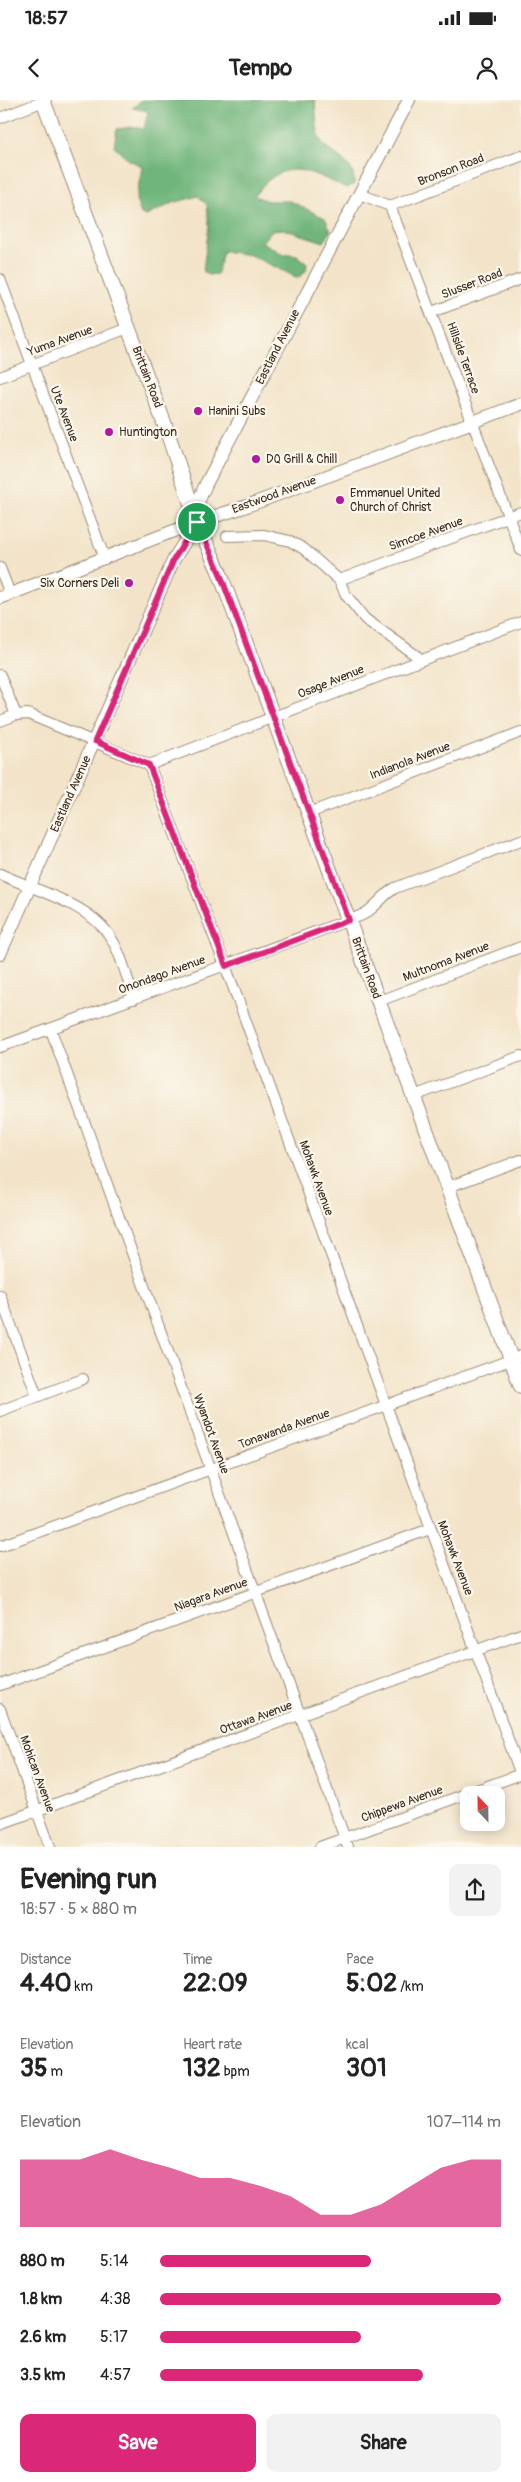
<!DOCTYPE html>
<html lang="en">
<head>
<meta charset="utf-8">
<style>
  :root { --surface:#fff; --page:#f2f2f2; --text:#222; --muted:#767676; --accent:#db2777 }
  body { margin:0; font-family:Pangolin,sans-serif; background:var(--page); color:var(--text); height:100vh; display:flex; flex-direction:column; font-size:19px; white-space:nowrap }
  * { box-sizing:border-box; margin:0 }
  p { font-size:16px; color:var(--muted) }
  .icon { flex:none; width:28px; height:28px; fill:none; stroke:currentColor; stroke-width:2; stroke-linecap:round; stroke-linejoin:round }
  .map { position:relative; height:1747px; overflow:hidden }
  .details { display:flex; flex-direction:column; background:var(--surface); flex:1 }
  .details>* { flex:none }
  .needle { width:32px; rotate:338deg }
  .tools { position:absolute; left:460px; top:1686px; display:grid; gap:10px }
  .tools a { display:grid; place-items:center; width:45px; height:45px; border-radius:10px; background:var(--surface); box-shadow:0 2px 12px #0003; font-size:25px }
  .pin { position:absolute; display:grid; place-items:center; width:42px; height:42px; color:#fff; margin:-21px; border:2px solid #fff; border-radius:50%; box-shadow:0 1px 5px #0007 }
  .round { display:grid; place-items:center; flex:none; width:52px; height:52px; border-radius:10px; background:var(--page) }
  .overview { display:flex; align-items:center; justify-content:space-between; height:85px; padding:0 20px }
  h1 { font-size:28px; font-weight:700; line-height:38px }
  .metrics { display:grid; grid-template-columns:repeat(3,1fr); gap:8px; height:85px; padding:5px 20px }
  .metrics div { display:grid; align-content:center }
  .metrics b { font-size:25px; font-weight:700 }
  .metrics small { font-size:14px; font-weight:400 }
  .metrics p { font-size:14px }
  .chart { height:140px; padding:10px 20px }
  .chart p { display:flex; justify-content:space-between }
  .chart svg { width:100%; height:90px; margin-top:5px; fill:var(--accent); opacity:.7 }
  .action { display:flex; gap:10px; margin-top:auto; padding:10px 20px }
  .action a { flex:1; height:58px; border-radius:10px; background:var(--accent); color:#fff; font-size:20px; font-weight:700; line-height:58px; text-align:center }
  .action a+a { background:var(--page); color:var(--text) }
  ul { padding:0 20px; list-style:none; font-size:16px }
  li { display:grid; grid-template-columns:80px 60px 1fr; align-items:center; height:38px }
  li i { height:12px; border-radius:6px; background:var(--accent) }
  .status { display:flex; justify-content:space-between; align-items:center; height:35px; padding:0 25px; background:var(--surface); direction:ltr }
  .status svg { height:14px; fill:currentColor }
  header { display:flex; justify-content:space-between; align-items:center; height:65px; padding:0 20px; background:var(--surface); font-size:22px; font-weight:700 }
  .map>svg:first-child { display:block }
  .forest { fill:#6fb57a; stroke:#55704c }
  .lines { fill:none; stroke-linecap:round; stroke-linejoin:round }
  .minor-casing { stroke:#978774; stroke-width:12 }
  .tertiary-casing { stroke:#978774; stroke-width:14 }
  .secondary-casing { stroke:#978774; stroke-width:16 }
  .minor { stroke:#fff; stroke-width:10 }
  .tertiary { stroke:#fff; stroke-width:12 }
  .secondary { stroke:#fff; stroke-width:14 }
  .route-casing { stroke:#fff; stroke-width:10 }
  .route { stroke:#db2777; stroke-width:6 }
  .poi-dot { fill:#b5179e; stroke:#fbf7ec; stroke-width:2 }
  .labels { text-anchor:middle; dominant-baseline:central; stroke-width:4.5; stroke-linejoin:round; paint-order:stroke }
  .street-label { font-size:12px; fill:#3b2a1e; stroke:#fbf7ec }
  .poi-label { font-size:12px; fill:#3b2a1e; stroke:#fbf7ec; text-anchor:start }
</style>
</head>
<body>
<div class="status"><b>18:57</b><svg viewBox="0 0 49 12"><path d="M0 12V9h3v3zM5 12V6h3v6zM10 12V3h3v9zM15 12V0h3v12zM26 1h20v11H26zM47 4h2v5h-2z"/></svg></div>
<header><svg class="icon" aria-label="back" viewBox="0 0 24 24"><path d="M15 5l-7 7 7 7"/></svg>Tempo<svg class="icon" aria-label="person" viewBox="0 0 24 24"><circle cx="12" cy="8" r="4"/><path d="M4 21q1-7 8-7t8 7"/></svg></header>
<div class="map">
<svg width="521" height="1747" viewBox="0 0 521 1747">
  <rect width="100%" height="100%" fill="#fbf7ec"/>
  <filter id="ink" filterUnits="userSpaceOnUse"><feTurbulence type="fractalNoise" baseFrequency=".02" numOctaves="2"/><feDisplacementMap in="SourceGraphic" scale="10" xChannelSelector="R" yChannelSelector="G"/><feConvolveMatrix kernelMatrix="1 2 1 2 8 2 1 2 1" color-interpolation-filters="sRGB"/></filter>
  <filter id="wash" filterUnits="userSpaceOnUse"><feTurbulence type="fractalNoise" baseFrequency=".0096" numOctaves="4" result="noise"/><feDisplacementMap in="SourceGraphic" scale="20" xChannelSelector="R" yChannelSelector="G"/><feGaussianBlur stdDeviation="1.12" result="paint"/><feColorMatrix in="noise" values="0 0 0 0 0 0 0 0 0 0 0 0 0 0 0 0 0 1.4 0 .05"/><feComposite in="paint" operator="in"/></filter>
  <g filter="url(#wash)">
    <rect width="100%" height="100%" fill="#f3e4c9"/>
    <path class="forest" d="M142,0h173c1,9 1,32 5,39 8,16 36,20 34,45l-7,4c-39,-16 -61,-34 -93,8l14,5h22l35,17 6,13 -7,11 -41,-13 -11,1 -10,12 19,11 16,2 10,8 -1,8 -8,7 -48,-23 -27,-4 -6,23 -9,1 -5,-4 6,-46 -2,-20 -9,-9 -25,7 -27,13 -5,-2 -5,-14 6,-34 -13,-6 -15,-14 3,-17 16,-2 11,2 4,-18 -16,-3z"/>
  </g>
  <g filter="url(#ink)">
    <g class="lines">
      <g class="minor-casing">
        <path id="minor" d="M0,18l44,-17
          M360,94l30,12 131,344
          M390,106l131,-50
          M0,179l105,280
          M432,212l89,-33
          M0,277l128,-49
          M227,436l37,-1 26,6 14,8 35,31 7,15 19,24 56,40
          M0,468l10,26
          M339,480l182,-68
          M0,575l16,40
          M0,621l16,-6 12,-1 121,51 88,232 284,778
          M149,665l372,-143
          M309,713l212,-81
          M0,774c34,16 91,30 111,64 11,17 16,41 23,61
          M379,901l142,-54
          M51,930l297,817
          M0,947l360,-131c15,-6 21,-20 35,-28l126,-48
          M414,996l107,-40
          M448,1087l73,-27
          M0,1195l37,101
          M0,1311l83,-32
          M0,1446l521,-190
          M0,1585l430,-156
          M0,1609l50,138
          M0,1724l521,-190
          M320,1747l201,-73"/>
      </g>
      <g class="tertiary-casing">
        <path id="tertiary" d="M0,498l197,-76 47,-15 277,-103
          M0,854l174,-395 23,-37 2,-22 7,-16 203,-384"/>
      </g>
      <g class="secondary-casing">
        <path id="secondary" d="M43,0l123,328 31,94 22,49 302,815"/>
      </g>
      <use href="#minor" class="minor"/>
      <use href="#tertiary" class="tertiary"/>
      <use href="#secondary" class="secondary"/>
    </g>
  </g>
  <g class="lines" filter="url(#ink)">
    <g class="route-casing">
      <path id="route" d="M197,422l22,49 130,349 -123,46 -77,-201 -54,-24 79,-182z"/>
    </g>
    <use href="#route" class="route"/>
  </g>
  <g class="poi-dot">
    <circle cx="198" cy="311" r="5"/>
    <circle cx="109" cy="332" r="5"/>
    <circle cx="256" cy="359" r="5"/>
    <circle cx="340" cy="400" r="5"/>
    <circle cx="129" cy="483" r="5"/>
  </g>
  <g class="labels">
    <g class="street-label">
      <text transform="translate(451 70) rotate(-21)">Bronson Road</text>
      <text transform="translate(472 184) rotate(-21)">Slusser Road</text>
      <text transform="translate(60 241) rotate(-20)">Yuma Avenue</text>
      <text transform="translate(278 247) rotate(-63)">Eastland Avenue</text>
      <text transform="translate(463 258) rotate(70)">Hillside Terrace</text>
      <text transform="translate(147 277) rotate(69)">Brittain Road</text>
      <text transform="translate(64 314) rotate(69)">Ute Avenue</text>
      <text transform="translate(274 395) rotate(-20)">Eastwood Avenue</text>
      <text transform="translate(426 434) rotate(-20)">Simcoe Avenue</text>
      <text transform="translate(331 582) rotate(-22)">Osage Avenue</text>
      <text transform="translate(410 661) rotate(-21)">Indianola Avenue</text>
      <text transform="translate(71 694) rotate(-66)">Eastland Avenue</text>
      <text transform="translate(446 862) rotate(-21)">Multnoma Avenue</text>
      <text transform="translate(366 868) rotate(70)">Brittain Road</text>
      <text transform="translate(162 875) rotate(-20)">Onondago Avenue</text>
      <text transform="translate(316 1078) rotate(70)">Mohawk Avenue</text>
      <text transform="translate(284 1329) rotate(-20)">Tonawanda Avenue</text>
      <text transform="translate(211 1334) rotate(70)">Wyandot Avenue</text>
      <text transform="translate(455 1458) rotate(69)">Mohawk Avenue</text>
      <text transform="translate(211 1495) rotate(-20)">Niagara Avenue</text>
      <text transform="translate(256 1618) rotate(-20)">Ottawa Avenue</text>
      <text transform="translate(37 1674) rotate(70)">Mohican Avenue</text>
      <text transform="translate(402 1704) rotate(-20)">Chippewa Avenue</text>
    </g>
    <g class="poi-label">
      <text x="208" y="311">Hanini Subs</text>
      <text x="119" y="332">Huntington</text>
      <text x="266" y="359">DQ Grill &amp; Chill</text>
      <text x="350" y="393">Emmanuel United<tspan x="350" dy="14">Church of Christ</tspan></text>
      <text x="119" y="483" text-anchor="end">Six Corners Deli</text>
    </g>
  </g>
</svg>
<div class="tools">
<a><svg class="needle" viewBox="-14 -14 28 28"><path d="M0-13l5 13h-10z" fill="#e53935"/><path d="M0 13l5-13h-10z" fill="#767676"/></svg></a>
</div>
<div class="pin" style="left:197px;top:422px;background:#1e9e55"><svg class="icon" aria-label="arrive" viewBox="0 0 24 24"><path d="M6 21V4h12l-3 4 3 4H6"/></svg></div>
</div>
<section class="details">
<div class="overview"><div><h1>Evening run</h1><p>18:57 · 5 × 880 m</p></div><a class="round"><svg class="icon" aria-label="share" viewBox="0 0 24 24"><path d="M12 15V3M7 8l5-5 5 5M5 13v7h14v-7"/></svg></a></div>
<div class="metrics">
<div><p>Distance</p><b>4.40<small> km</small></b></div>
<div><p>Time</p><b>22:09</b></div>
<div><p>Pace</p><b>5:02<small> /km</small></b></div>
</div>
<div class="metrics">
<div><p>Elevation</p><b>35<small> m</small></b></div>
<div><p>Heart rate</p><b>132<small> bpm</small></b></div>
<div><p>kcal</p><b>301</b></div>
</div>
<div class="chart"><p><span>Elevation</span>107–114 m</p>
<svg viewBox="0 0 160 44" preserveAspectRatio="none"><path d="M0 44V11L10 11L20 11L30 6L40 11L50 15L60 20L70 20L80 24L90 29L100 38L110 38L120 33L130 24L140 15L150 11L160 11V44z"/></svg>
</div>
<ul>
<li><b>880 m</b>5:14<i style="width:62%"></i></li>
<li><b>1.8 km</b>4:38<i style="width:100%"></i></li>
<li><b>2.6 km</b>5:17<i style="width:59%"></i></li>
<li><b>3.5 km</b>4:57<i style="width:77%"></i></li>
</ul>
<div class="action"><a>Save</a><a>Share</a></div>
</section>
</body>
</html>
